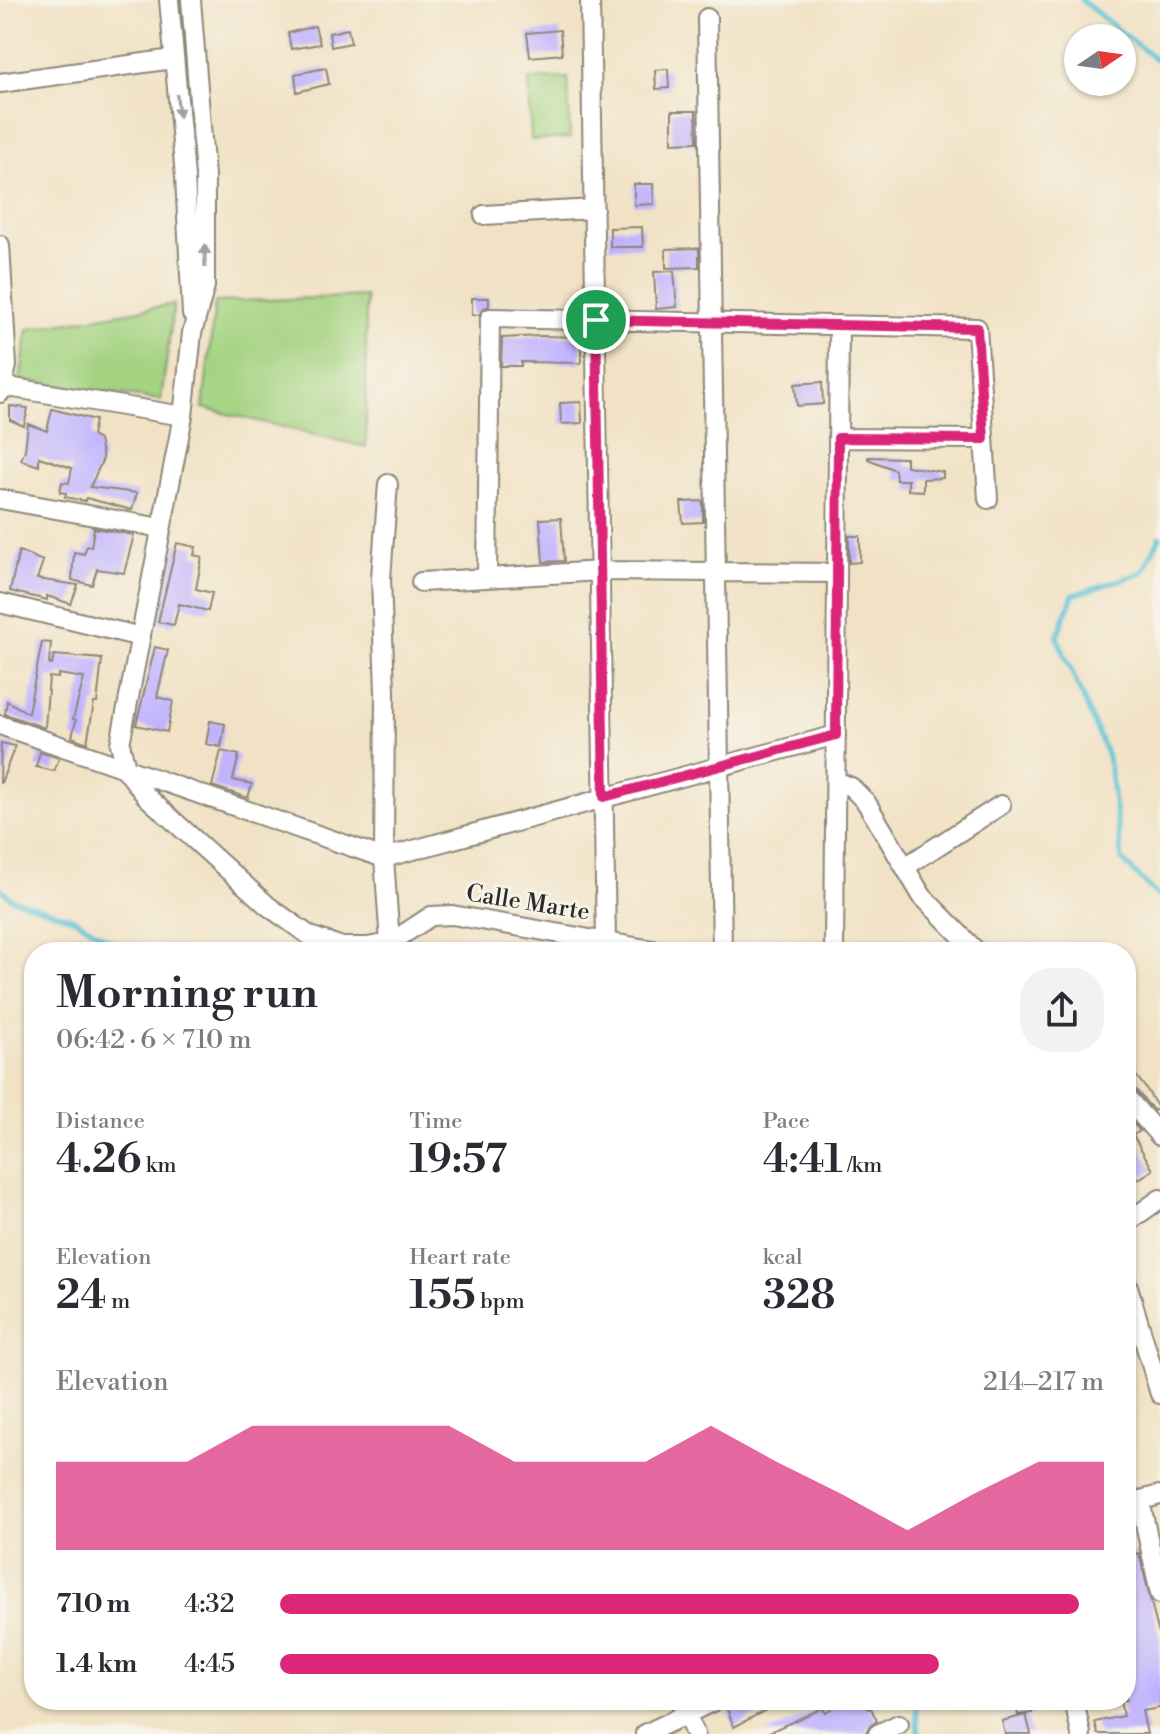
<!DOCTYPE html>
<html lang="en">
<head>
<meta charset="utf-8">
<style>
  :root { --surface:#fff; --page:#f2f2f3; --text:#2b2b33; --muted:#7c7c81; --accent:#db2777 }
  body { margin:0; font-family:"Libre Bodoni",serif; background:var(--page); color:var(--text); height:100vh; display:flex; flex-direction:column; font-size:30px; white-space:nowrap }
  * { box-sizing:border-box; margin:0 }
  p { font-size:26px; color:var(--muted) }
  .icon { flex:none; width:44px; height:44px; fill:none; stroke:currentColor; stroke-width:2; stroke-linecap:round; stroke-linejoin:round }
  .map { position:relative; flex:1; overflow:hidden }
  .side { position:absolute; left:24px; top:942px; width:1112px; height:768px; display:flex; flex-direction:column; background:var(--surface); border-radius:32px; box-shadow:0 2px 6px #0004 }
  .side>* { flex:none }
  .needle { width:52px; rotate:77deg }
  .tools { position:absolute; left:1064px; top:24px; display:grid; gap:16px }
  .tools a { display:grid; place-items:center; width:72px; height:72px; border-radius:50%; background:var(--surface); box-shadow:0 2px 6px #0004; font-size:40px }
  .pin { position:absolute; display:grid; place-items:center; width:68px; height:68px; color:#fff; margin:-34px; border:4px solid #fff; border-radius:50%; box-shadow:0 2px 8px #0007 }
  .round { display:grid; place-items:center; flex:none; width:84px; height:84px; border-radius:32px; background:var(--page) }
  .headline { display:flex; align-items:center; justify-content:space-between; height:136px; padding:0 32px }
  h1 { font-size:44px; font-weight:600; line-height:60px }
  .metrics { display:grid; grid-template-columns:repeat(3,1fr); gap:12px; height:136px; padding:8px 32px }
  .metrics div { display:grid; align-content:center }
  .metrics b { font-size:40px; font-weight:600 }
  .metrics small { font-size:22px; font-weight:400 }
  .metrics p { font-size:22px }
  .chart { height:224px; padding:16px 32px }
  .chart p { display:flex; justify-content:space-between }
  .chart svg { width:100%; height:144px; margin-top:8px; fill:var(--accent); opacity:.7 }
  ul { padding:0 32px; list-style:none; font-size:26px }
  li { display:grid; grid-template-columns:128px 96px 1fr; align-items:center; height:60px }
  li i { height:20px; border-radius:10px; background:var(--accent) }
  .map>svg:first-child { display:block }
  .green { fill:#a4d381; stroke:#687f56; stroke-width:2 }
  .lines { fill:none; stroke-linecap:round; stroke-linejoin:round }
  .stream { stroke:#5bc3d7; stroke-width:5 }
  .building { fill:#bfb2ff }
  .minor-casing { stroke:#8e8678; stroke-width:22 }
  .minor { stroke:#fff; stroke-width:18 }
  .oneway { fill:#a0a0a0 }
  .route-casing { stroke:#fff; stroke-width:16 }
  .route { stroke:#db2777; stroke-width:10 }
  .labels { text-anchor:middle; dominant-baseline:central; stroke-width:6; stroke-linejoin:round; paint-order:stroke }
  .street-label { font-size:24px; fill:#2b2b2b; stroke:#f7f3e8 }
</style>
</head>
<body>
<div class="map">
<svg width="1160" height="1734" viewBox="0 0 1160 1734">
  <rect width="100%" height="100%" fill="#f7f3e8"/>
  <filter id="ink" filterUnits="userSpaceOnUse"><feTurbulence type="fractalNoise" baseFrequency=".0125" numOctaves="2"/><feDisplacementMap in="SourceGraphic" scale="16" xChannelSelector="R" yChannelSelector="G"/><feConvolveMatrix kernelMatrix="1 2 1 2 8 2 1 2 1" color-interpolation-filters="sRGB"/></filter>
  <filter id="wash" filterUnits="userSpaceOnUse"><feTurbulence type="fractalNoise" baseFrequency=".006" numOctaves="4" result="noise"/><feDisplacementMap in="SourceGraphic" scale="32" xChannelSelector="R" yChannelSelector="G"/><feGaussianBlur stdDeviation="1.8" result="paint"/><feColorMatrix in="noise" values="0 0 0 0 0 0 0 0 0 0 0 0 0 0 0 0 0 1.4 0 .05"/><feComposite in="paint" operator="in"/></filter>
  <g filter="url(#wash)">
    <rect width="100%" height="100%" fill="#f1e2c5"/>
    <path class="green" d="M568,78l2,60 -39,2 -2,-61z
      M366,296v151l-163,-39 12,-106z
      M174,304l-13,96 -141,-20 8,-51z"/>
    <g class="lines">
      <path class="stream" d="M1081,0l74,59h5
        M1160,537l-18,36 -69,22 -16,42 51,120 14,103 38,38
        M0,888l12,11 63,20 54,33
        M918,1734l-2,-25 3,-9"/>
    </g>
    <g id="blocks">
      <path class="building" d="M315,26l5,18 -29,5 -3,-16z
        M348,29l3,14 -20,4 -2,-14z
        M560,30l2,24 -32,3 -3,-24z
        M326,68l3,16 -32,8 -2,-18z
        M668,69l1,19 -13,1 -1,-19z
        M672,111h24l1,31 -25,1z
        M634,184h19l1,20 -20,1z
        M642,227l1,20h-33v-19z
        M699,248v19l-33,1v-19z
        M674,271l3,36 -21,2 -2,-37z
        M472,298h17v8l-5,2 -5,7h-7z
        M541,336l40,1v26l-60,-1v4h-20l1,-28z
        M822,382l1,22 -26,2 -2,-22z
        M581,402l1,21 -21,1 -1,-21z
        M10,406l18,2 -4,18 -14,-6z
        M52,409l43,11 -3,16 7,4 4,19 -13,28 47,6 -5,17 -46,-12 -1,3 -20,-4 1,-4 -6,-1 2,-10 7,1 3,-15 -33,-11v9l-18,-6 4,-10 3,-26 19,7z
        M868,457l38,1v8l37,6v6l-20,1v12l-15,-1v-10h-12l-1,-10 -27,-11z
        M703,501v21l-20,1 -2,-21z
        M561,518l3,43 -21,1 -3,-43z
        M94,528l40,7 -10,38 -27,-4 -5,16 -20,-5 2,-28 10,2 3,-8 4,1z
        M849,536h11v26l-11,1z
        M177,543l19,4 -2,8 8,2 -6,32 16,4 -4,18 -29,-7 -5,21 -16,-3z
        M19,551l24,10 -6,18 41,6 -7,19 -24,-8v4l-37,-9z
        M42,642l9,1 -2,21 3,1 2,-10 48,4 -5,44h-3l-7,40 -15,-6 4,-17 -3,-1 11,-41 -26,-4v4l-9,-1 -4,51 -40,-14 2,-13 21,12z
        M155,647l13,3 -11,47 16,4 -6,31 -31,-7z
        M210,721l15,3 -4,23 -15,-3z
        M1,743l14,3 -14,37h-1z
        M221,751l18,4 -6,25 19,4 -4,14 -36,-12z
        M40,752l19,6 -5,13 -18,-4z
        M1135,1074l12,16 11,18 -4,3 -19,-22 -9,-4v-4z
        M1126,1115l14,16 -7,4 20,35 -16,10 -11,-19z
        M1139,1553l21,86v69l-18,3 5,23h-49l-3,-12 28,-6 -3,-16h6v-144z
        M740,1700h45l-51,27 -7,-18 14,-5z
        M846,1700h18l4,9 3,-1 6,13 -8,6 -3,6 -101,1 58,-26 2,4z
        M1015,1700h15l2,13 -14,2z
        M1026,1715l5,19h-26l-3,-13z"/>
    </g>
  </g>
  <g filter="url(#ink)">
    <use href="#blocks" fill-opacity="0" stroke="#8e8678" stroke-width="2"/>
    <g class="lines">
      <g class="minor-casing">
        <path id="minor" d="M169,0l16,177 7,137
          M191,0l14,176v110l-13,47 -9,83 -63,328 7,27 19,25 122,110 42,30 32,11h25l23,-4 41,-27 21,-1 212,37
          M590,0l16,941
          M707,18l15,934
          M0,83l173,-24
          M484,215l110,-6
          M0,245l7,121 -7,27
          M2,386l181,30
          M838,438l146,1
          M388,484l-7,94 4,114 -1,166 6,85
          M0,499l161,29
          M487,578l3,-260 487,10 11,171
          M421,582l179,-11 237,2
          M0,603l141,34
          M0,725l384,133 452,-123
          M836,781l15,6 15,15 56,94 55,56
          M905,867l96,-62
          M834,952l5,-627
          M1126,1097l34,39
          M1126,1223l34,-24
          M1126,1280l34,114
          M1140,1500l20,94
          M1126,1504l34,-9
          M680,1700l15,34
          M1074,1700l7,34
          M645,1734l71,-34
          M878,1734l21,-10"/>
      </g>
      <use href="#minor" class="minor"/>
    </g>
    <defs><path id="oneway-solid" d="M-6-.8H1V-3.2L6.5 0L1 3.2V.8H-6Z" transform="scale(2)"/></defs>
    <g class="oneway">
      <use href="#oneway-solid" transform="translate(178 106) rotate(84)"/>
      <use href="#oneway-solid" transform="translate(205 256) rotate(-90)"/>
    </g>
  </g>
  <g class="lines" filter="url(#ink)">
    <g class="route-casing">
      <path id="route" d="M596,320l381,8 7,111 -146,-1 -2,297 -232,62z"/>
    </g>
    <use href="#route" class="route"/>
  </g>
  <g class="labels">
    <g class="street-label">
      <text transform="translate(528 903) rotate(9)">Calle Marte</text>
    </g>
  </g>
</svg>
<div class="tools">
<a><svg class="needle" viewBox="-14 -14 28 28"><path d="M0-13l5 13h-10z" fill="#e53935"/><path d="M0 13l5-13h-10z" fill="#7c7c81"/></svg></a>
</div>
<div class="pin" style="left:596px;top:320px;background:#1e9e55"><svg class="icon" aria-label="arrive" viewBox="0 0 24 24"><path d="M6 21V4h12l-3 4 3 4H6"/></svg></div>
<section class="side">
<div class="headline"><div><h1>Morning run</h1><p>06:42 · 6 × 710 m</p></div><a class="round"><svg class="icon" aria-label="share" viewBox="0 0 24 24"><path d="M12 15V3M7 8l5-5 5 5M5 13v7h14v-7"/></svg></a></div>
<div class="metrics">
<div><p>Distance</p><b>4.26<small> km</small></b></div>
<div><p>Time</p><b>19:57</b></div>
<div><p>Pace</p><b>4:41<small> /km</small></b></div>
</div>
<div class="metrics">
<div><p>Elevation</p><b>24<small> m</small></b></div>
<div><p>Heart rate</p><b>155<small> bpm</small></b></div>
<div><p>kcal</p><b>328</b></div>
</div>
<div class="chart"><p><span>Elevation</span>214–217 m</p>
<svg viewBox="0 0 160 44" preserveAspectRatio="none"><path d="M0 44V17L10 17L20 17L30 6L40 6L50 6L60 6L70 17L80 17L90 17L100 6L110 17L120 27L130 38L140 27L150 17L160 17V44z"/></svg>
</div>
<ul>
<li><b>710 m</b>4:32<i style="width:97%"></i></li>
<li><b>1.4 km</b>4:45<i style="width:80%"></i></li>
</ul>
</section>
</div>
</body>
</html>
